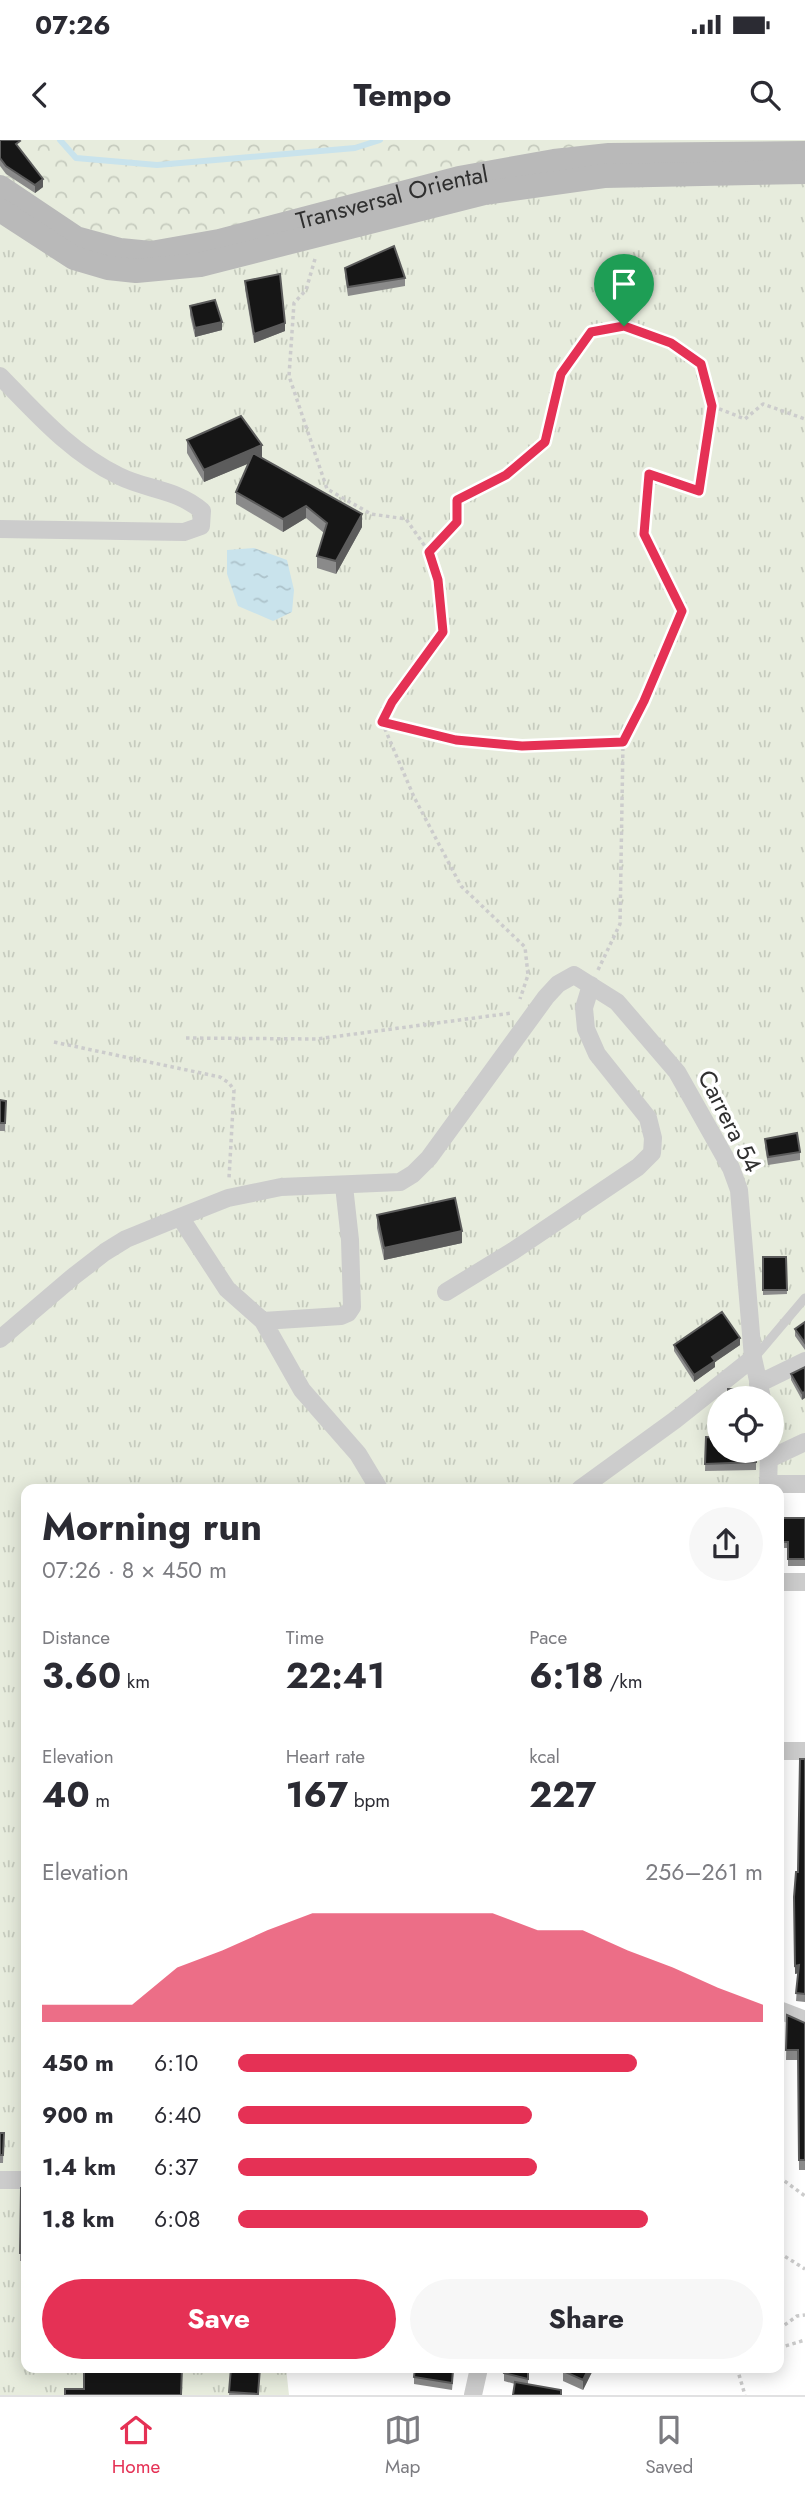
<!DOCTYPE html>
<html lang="en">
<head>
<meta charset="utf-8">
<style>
  :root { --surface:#fff; --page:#f7f7f7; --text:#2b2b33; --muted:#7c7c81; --line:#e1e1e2; --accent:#e53155 }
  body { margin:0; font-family:Jost,sans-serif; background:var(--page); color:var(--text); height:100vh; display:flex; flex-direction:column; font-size:26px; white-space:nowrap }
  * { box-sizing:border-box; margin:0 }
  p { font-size:23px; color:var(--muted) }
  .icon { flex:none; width:38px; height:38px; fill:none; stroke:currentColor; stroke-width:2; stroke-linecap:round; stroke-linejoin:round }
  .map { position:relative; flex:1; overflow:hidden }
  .drawer { position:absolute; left:21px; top:1344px; width:763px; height:889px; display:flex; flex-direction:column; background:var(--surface); border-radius:14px; box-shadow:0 4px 18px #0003 }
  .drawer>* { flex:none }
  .buttons { position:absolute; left:707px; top:1246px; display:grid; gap:14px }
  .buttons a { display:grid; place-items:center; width:77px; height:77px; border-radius:50%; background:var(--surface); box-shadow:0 4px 18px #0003; font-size:35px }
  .pin { position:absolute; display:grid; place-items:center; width:60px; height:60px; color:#fff; margin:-72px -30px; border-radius:50% 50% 50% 0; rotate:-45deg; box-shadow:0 0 7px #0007 }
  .pin .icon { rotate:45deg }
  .round { display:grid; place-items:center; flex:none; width:74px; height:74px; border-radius:37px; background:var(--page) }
  .headline { display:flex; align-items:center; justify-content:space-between; height:119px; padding:0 21px }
  h1 { font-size:38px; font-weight:700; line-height:52px }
  .metrics { display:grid; grid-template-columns:repeat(3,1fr); gap:10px; height:119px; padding:7px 21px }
  .metrics div { display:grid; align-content:center }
  .metrics b { font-size:35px; font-weight:700 }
  .metrics small { font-size:19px; font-weight:400 }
  .metrics p { font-size:19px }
  .chart { height:196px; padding:14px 21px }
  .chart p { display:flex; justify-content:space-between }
  .chart svg { width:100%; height:126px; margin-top:7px; fill:var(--accent); opacity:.7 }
  .cta { display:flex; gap:14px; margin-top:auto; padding:14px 21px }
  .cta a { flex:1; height:80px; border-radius:42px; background:var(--accent); color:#fff; font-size:28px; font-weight:700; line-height:80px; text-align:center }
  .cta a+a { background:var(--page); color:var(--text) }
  ul { padding:0 21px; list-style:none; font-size:23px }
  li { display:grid; grid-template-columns:112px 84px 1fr; align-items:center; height:52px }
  li i { height:18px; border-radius:9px; background:var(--accent) }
  .status { display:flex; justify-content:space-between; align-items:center; height:49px; padding:0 35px; background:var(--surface); direction:ltr }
  .status svg { height:19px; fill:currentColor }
  header { display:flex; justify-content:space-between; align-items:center; height:91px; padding:0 21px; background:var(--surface); font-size:32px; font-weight:700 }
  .menu { display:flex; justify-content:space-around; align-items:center; height:98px; border-top:2px solid var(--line); background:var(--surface); font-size:19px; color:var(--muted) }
  .menu a { display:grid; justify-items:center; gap:4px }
  .menu .current { color:var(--accent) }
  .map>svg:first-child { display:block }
  .grass { fill:url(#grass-tufts); fill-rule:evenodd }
  .forest { fill:url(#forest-crowns) }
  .water { fill:url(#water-ripples) }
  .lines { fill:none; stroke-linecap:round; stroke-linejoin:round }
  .stream { stroke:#c9e3ec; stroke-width:6 }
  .path { stroke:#ccc; stroke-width:3.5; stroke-dasharray:3.5 3.5; stroke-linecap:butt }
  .service { stroke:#ccc; stroke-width:9 }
  .minor { stroke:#ccc; stroke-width:18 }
  .secondary { stroke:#b9b9b9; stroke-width:24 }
  .wall { fill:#8a8a8a }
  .shaded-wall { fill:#5c5c5c }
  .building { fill:#161616; stroke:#5c5c5c; stroke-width:2 }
  .route-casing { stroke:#fff; stroke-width:14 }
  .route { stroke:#e53155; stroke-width:9 }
  .labels { text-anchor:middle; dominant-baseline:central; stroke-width:7; stroke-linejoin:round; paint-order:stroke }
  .street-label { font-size:24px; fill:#2f2f2f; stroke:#fff }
</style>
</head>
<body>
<div class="status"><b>07:26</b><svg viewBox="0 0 49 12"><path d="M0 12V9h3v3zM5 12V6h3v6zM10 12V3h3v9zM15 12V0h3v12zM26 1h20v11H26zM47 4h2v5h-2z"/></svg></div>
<header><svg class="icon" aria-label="back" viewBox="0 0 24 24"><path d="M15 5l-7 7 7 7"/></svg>Tempo<svg class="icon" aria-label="search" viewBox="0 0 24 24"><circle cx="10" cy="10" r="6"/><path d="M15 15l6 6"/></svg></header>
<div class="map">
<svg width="805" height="2255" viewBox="0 0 805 2255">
  <defs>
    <pattern id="grass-tufts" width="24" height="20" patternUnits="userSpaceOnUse" patternTransform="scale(1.75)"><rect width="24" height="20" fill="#e7ecdd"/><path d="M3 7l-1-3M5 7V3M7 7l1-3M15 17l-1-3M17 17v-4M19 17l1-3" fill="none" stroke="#c6cbbe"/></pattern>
    <pattern id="forest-crowns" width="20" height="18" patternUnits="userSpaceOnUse" patternTransform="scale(1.75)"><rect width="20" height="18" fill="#e7ecdd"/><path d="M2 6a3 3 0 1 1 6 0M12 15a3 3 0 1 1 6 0" fill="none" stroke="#c6cbbe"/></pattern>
    <pattern id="water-ripples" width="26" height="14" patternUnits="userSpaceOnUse" patternTransform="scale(1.75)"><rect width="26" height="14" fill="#c9e3ec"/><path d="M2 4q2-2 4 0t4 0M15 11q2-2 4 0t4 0" fill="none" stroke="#adc3cb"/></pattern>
  </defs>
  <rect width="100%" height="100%" fill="#fff"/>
  <path class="grass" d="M805,10v1338l-779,1v879h260l3,27h-289v-2195l459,-15zM719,1258h53v53h-53z"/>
  <path class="forest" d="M0,0h805v10l-673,114 -132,-63z"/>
  <path class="water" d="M254,408l33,12 7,30 -2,22 -19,9 -35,-15 -11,-32v-24z"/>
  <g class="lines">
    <path class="stream" d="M60,0l16,18 81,7 198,-17 25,-8"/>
    <path class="path" d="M315,119l-9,31 -12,13 -5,73 38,113 44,25 35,5 23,33 9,28 5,52 -51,70 -10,20 74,18 66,6 101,-4 21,-41 38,-90 -38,-77 5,-60 50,17 13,-85 33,13 18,-15 42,15
      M429,412l28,-30v-22l49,-25 39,-33 16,-68 30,-42 33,-7 47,18 30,21 11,42
      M382,582l32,75 47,89 64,61 3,28 -8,24
      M598,830l22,-46 3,-182
      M186,898l131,1 195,-26
      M54,902l166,35 9,6 5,7 -5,88
      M779,2037l26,19
      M779,2115l2,-1 24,15
      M779,2189l18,-13 8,-1
      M779,2208l26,-8
      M737,2228l8,27"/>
    <path class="service" d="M755,1217l50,-59"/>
    <path class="minor" d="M0,236c37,38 71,77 119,100 28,14 58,13 83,35l-1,15 -17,6 -184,-3
      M180,1077l47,72 36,32 39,69 56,64 21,35
      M446,1152l67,-41 125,-84 14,-14 1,-15 -5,-20 -51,-64 -11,-25 -2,-21 7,-23
      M263,1181l78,-5 7,-3 4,-6 -2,-67 -6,-54
      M0,1199l74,-63 31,-24 21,-13 54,-22 48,-19 53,-11 119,-5 13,-8 16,-16 117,-161 12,-13 16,-9 43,27 60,70 54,96 8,22 14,168 9,40
      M758,1244l47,-23
      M769,1319l36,-17
      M768,1344h37
      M580,1349l95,-69 78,-62
      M768,1349l1,-38
      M779,1442h26
      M779,1611h26
      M779,1870l26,10
      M0,2040h26
      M473,2255l6,-27"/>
    <g class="secondary">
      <path id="s1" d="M0,47l76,51 44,12 31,3 68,-12 240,-63 95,-17 55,-6 196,-2"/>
      <path d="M0,70l74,48 34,10 28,3 64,-6 284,-72 120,-17 201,-4"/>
    </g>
  </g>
  <path class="wall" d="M0,0l20,9 23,38 -8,6 -29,-19 -6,-8z
    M345,128l60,10v8l-57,10 -3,-20z
    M245,141l40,50 -31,12 -9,-54z
    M190,166l32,24 -27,7 -5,-22z
    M187,300l75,18 100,69 -26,47 -19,-6v-12l7,-23 -18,-15 -23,14 -47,-28v-12l13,-29 -45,19 -17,-29z
    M0,960l6,1 -1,30h-5z
    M765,999l35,13v8l-32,5 -3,-18z
    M377,1075l85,28 -78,17 -7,-32z
    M763,1117h23l1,37 -24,1z
    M805,1182v28l-10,-14v-7z
    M674,1205h66l-25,17v5l-21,15 -20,-31z
    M805,1227l-3,33 -11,-20v-6z
    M706,1297l50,14v19l-51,1z
    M783,1378h22v48h-17v-18h-5z
    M805,1619v243l-9,-1 2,-28 -3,1 -1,-77 4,-25z
    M787,1875l18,8v147h-6l-1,-110h-12z
    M0,1993h4l-1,30h-3z
    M21,2048h5v73h-6z
    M231,2228l27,27h-29z
    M454,2228l-2,22 -38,-6v-7z
    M555,2228h39l-11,22 -20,-9v-9z
    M504,2233l24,6v5h-13l-11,-3z"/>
  <path class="shaded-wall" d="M43,39v8l-8,6v-8z
    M222,182v8l-27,7v-9z
    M285,183v8l-31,12v-9z
    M262,305v13l-58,24v-12z
    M306,366v12l-23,14v-13z
    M362,374v13l-26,47v-13z
    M462,1091v12l-78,17v-12z
    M740,1198v7l-25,17v5l-21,15v-7l18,-18z
    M805,1252v6l-3,2v-7z
    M799,1825v8l-4,1v-8z
    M589,2228h5l-11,22v-10z"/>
  <path class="building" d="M0,0h19l1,1 -4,3 27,35 -8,6 -29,-19 -6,-8z
    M394,106l11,32 -57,9 -3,-19z
    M280,134l5,49 -31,11 -9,-53z
    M215,160l7,22 -27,6 -5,-22z
    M241,276l21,29 -58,25 -17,-30z
    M253,313l109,61 -26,47 -19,-5 10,-33 -21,-17 -23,13 -47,-27z
    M0,960l6,1 -1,22h-5z
    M797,993l3,19 -32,5 -3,-18z
    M455,1058l7,33 -78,17 -7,-33z
    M763,1117h23l1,33h-24z
    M722,1172l18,26 -28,19 3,4 -21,14 -20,-30z
    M805,1182v21l-10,-14z
    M805,1227v25l-3,1 -11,-19z
    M728,1249l22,1 5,8h-27z
    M706,1297l13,1v13h37v11l-51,2z
    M783,1378h22v41h-17v-17h-5z
    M800,1619h5v235l-9,-1 3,-28 -4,1 -1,-69 2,-25h2z
    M787,1875l18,8v137h-6l-1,-110h-12z
    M0,1993h4l-1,22h-3z
    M21,2048h5v65h-6z
    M84,2228h98l-1,27h-116v-6h19z
    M231,2228h29l-2,26 -29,-2z
    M415,2228h38l-1,15 -38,-6z
    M505,2228h23v11l-24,-6z
    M566,2228h23l-6,12 -20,-9z
    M515,2242l46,8v5h-48z"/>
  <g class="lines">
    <g class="route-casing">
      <path id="route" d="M624,186l47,17 30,21 11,42 -13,85 -50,-17 -5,60 38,77 -38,90 -21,41 -101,4 -66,-6 -74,-18 10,-20 51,-70 -5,-52 -9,-28 28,-30v-22l49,-25 39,-33 16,-68 30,-42z"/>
    </g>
    <use href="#route" class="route"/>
  </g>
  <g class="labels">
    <g class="street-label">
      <text stroke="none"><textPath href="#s1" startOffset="416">Transversal Oriental</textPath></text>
      <text transform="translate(730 981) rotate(63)">Carrera 54</text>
    </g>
  </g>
</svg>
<div class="buttons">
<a><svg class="icon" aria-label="locate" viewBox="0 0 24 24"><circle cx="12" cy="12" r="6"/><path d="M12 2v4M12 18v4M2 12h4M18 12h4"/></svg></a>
</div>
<div class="pin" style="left:624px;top:186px;background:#1e9e55"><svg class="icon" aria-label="arrive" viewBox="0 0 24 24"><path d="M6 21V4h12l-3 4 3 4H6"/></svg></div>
<section class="drawer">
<div class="headline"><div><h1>Morning run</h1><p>07:26 · 8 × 450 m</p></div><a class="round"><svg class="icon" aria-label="share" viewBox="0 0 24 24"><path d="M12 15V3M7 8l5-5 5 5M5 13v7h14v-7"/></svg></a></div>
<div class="metrics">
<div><p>Distance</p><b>3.60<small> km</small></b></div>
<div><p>Time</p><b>22:41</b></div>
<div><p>Pace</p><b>6:18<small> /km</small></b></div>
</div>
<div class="metrics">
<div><p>Elevation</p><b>40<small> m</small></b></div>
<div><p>Heart rate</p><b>167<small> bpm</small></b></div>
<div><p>kcal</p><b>227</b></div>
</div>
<div class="chart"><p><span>Elevation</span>256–261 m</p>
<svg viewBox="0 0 160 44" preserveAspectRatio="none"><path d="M0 44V38L10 38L20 38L30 25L40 19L50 12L60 6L70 6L80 6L90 6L100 6L110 12L120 12L130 19L140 25L150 32L160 38V44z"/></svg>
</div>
<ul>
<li><b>450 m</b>6:10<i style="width:76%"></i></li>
<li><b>900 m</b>6:40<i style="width:56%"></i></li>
<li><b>1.4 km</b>6:37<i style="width:57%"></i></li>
<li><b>1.8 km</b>6:08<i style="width:78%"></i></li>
</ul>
<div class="cta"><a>Save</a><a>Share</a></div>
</section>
</div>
<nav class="menu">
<a class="current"><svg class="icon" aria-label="home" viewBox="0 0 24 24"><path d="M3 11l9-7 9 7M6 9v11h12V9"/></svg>Home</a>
<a><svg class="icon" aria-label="map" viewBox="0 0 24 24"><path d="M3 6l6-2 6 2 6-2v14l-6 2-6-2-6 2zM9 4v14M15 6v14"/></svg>Map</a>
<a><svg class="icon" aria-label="saved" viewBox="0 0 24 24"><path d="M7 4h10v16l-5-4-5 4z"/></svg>Saved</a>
</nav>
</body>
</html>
